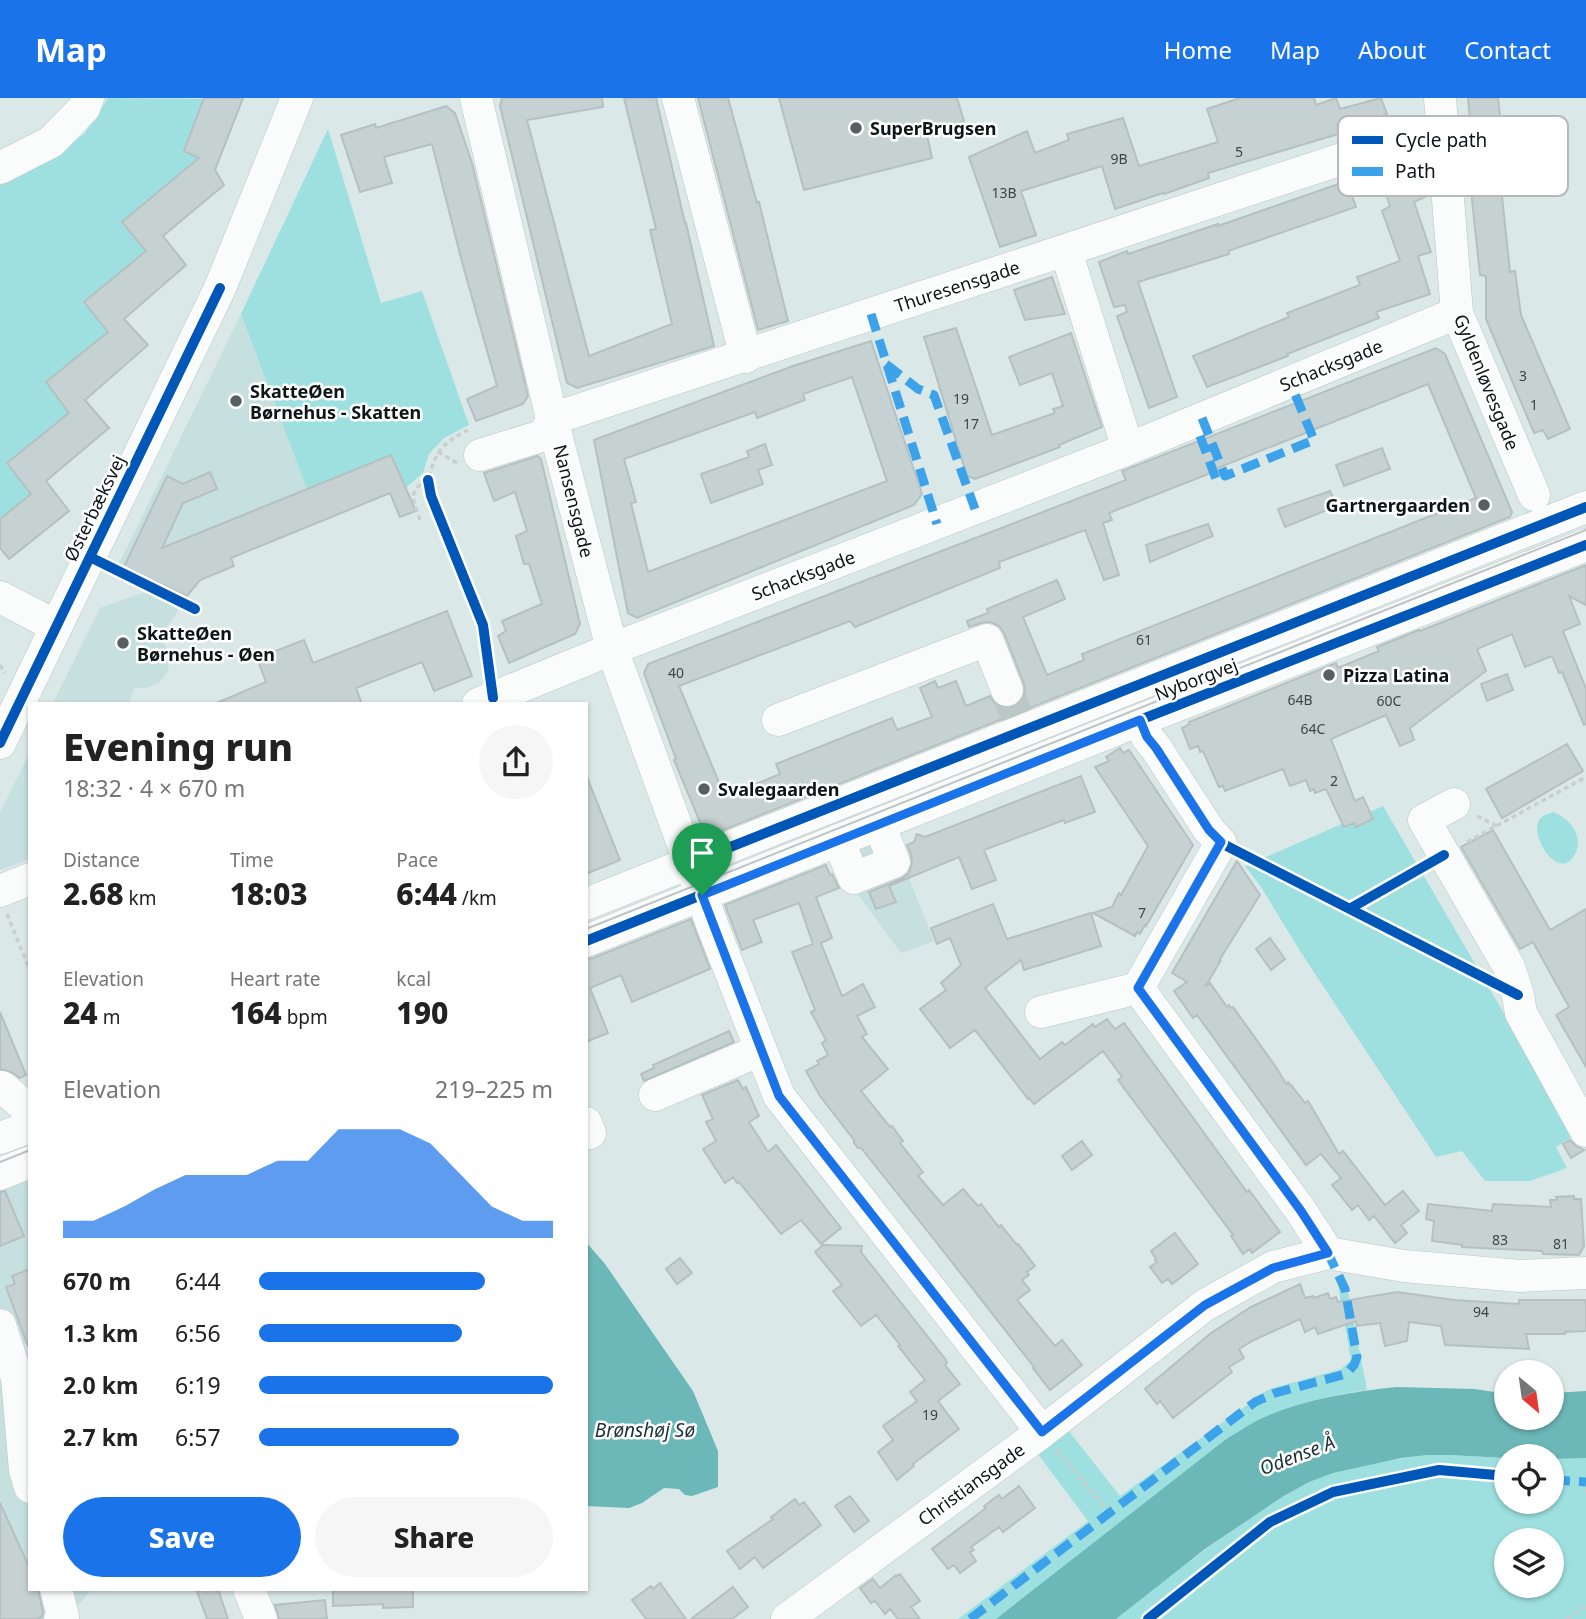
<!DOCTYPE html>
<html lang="en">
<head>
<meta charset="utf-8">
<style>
  :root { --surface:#fff; --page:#f6f6f6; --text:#222; --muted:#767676; --accent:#1a73e8 }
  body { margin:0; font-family:"Noto Sans",sans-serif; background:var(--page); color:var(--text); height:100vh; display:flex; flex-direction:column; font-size:26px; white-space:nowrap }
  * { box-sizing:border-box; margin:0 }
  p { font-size:23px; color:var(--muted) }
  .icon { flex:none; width:38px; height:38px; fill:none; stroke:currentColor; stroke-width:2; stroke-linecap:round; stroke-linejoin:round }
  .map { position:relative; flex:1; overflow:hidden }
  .details { position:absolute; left:28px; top:604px; width:560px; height:889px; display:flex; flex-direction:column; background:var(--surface); border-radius:0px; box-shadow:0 2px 5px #0004 }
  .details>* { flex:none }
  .needle { width:46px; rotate:151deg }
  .tools { position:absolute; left:1494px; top:1262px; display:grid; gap:14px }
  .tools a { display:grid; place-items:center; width:70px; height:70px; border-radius:50%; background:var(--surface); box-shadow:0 2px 5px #0004; font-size:35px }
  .pin { position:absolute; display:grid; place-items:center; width:60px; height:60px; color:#fff; margin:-72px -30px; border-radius:50% 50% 50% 0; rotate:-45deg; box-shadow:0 0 7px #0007 }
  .pin .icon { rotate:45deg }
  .round { display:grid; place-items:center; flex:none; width:74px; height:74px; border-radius:37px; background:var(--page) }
  .head { display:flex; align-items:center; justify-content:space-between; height:119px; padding:0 35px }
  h1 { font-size:38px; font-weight:800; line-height:52px }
  .stats { display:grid; grid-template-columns:repeat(3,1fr); gap:10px; height:119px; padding:7px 35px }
  .stats div { display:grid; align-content:center }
  .stats b { font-size:30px; font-weight:800 }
  .stats small { font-size:19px; font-weight:400 }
  .stats p { font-size:19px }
  .chart { height:196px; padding:14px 35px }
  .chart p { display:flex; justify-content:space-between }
  .chart svg { width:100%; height:126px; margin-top:7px; fill:var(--accent); opacity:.7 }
  .cta { display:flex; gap:14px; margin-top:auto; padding:14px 35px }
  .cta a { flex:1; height:80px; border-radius:42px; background:var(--accent); color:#fff; font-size:28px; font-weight:800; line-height:80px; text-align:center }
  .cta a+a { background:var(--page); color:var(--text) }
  ul { padding:0 35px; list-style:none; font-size:23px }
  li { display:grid; grid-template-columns:112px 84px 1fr; align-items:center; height:52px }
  li i { height:18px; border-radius:9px; background:var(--accent) }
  header { display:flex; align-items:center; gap:42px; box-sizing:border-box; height:98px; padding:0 35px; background:var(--accent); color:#fff }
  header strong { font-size:33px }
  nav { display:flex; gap:38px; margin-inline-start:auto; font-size:24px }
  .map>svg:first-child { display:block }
  .built { fill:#c6dfdf }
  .green { fill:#9ee0e0; fill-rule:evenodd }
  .water { fill:#6cb7b7 }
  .building { fill:#c6d1d1; stroke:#b6c0c0; stroke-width:2; fill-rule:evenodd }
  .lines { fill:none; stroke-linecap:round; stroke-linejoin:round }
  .minor-tunnel { stroke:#bcc8c8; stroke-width:32; stroke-dasharray:32 16; stroke-linecap:butt }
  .minor-casing { stroke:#bbc6c6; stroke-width:33 }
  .path { stroke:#c9cece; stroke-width:3.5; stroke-dasharray:5 3.5; stroke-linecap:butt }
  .minor { stroke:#fafcfc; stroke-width:32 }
  .tram { stroke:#bec2c2; stroke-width:2 }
  .quiet { stroke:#3ca2ea; stroke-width:9; stroke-dasharray:18 9; stroke-linecap:butt }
  .cycleway-casing { stroke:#fff; stroke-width:15 }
  .cycleway { stroke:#0057b8; stroke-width:10 }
  .route-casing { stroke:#fff; stroke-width:14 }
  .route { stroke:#1a73e8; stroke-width:9 }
  .poi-dot { fill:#556060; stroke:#fff; stroke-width:2.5 }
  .labels { text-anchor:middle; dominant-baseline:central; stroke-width:5; stroke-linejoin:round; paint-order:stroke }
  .number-label { font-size:14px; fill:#3c4646 }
  .poi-label { font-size:18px; font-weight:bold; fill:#0d1616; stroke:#fff; text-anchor:start }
  .street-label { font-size:18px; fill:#0d1616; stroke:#fff }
  .water-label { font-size:19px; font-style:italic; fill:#1c3333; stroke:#fff }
  .key { fill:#fff; stroke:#b6b9b9; stroke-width:2 }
  .key-label { font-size:19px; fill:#0d1616 }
</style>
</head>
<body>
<header>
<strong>Map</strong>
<nav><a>Home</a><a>Map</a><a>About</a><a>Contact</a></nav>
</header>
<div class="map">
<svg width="1586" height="1521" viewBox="0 0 1586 1521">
  <rect width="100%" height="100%" fill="#dbe8e8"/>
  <path class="built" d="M241,216l66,175 -106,43 3,11 -14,21 -15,27 -56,-27z
    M148,493l32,17 -21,30 8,10 3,12 -3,13 -8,10 -12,5h-13l-5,15h-76l47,-95z
    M30,654v107l-30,11v-57z
    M891,735l43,108 -33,12 -71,-96z
    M30,1082v162l-12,4 12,33v210h62l-19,22 3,8h-76v-427z"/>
  <path class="green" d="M108,0l96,1 -20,51 15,8 -76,64 23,29 -62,50 24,31 -62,50 23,31 -62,50 24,31 -31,25v-340l59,-25 26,-21z
    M328,31l53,174 41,-12 47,134 -25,13 -15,16 -6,19 -17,15 -15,-33 -84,34 -66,-175z
    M1383,708l192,329 -19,12 11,21 -37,13h-45l-23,-30 -26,6 -136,-206 -39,-64 -16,-21z
    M1553,714c20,7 33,29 19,47 -16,18 -42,-22 -33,-39 3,-5 9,-6 14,-8z
    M1346,1184l21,108c-37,4 -73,17 -109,30l-262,199h-38l130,-98 -50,-67 30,-24 52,66 134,-96 -1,-2 17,-9 71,-20 10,-9 -13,-75z
    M1428,1357h21l58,3v44h45v-43l34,-1v161h-470c41,-34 84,-66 128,-97 28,-19 56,-39 89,-49 29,-9 65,-14 95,-18zM1507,1442h45v46h-45z"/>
  <path class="water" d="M586,1144l19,22 88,127 25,60v36l-26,9 -7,-1 -6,-6 -15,-1 -22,15 -13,5 -43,-2z
    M1396,1289l79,2 32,5v24h45v-25l34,-2v67l-34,1v-3h-45v2l-58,-3h-21l-27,3 -68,15 -24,9 -27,15 -77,52 -89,70h-120l229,-179c11,-7 22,-14 33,-20 42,-20 92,-28 138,-33z"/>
  <path class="building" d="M204,0h39l-28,72 9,15 -61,51 23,29 -62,54 24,26 -63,55 24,28 -63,53 23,30 -60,48 -9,-11v-29l31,-25 -24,-31 62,-50 -23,-31 62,-50 -24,-30 62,-51 -24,-29 77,-64 -15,-7z
    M502,0h100l1,9 -76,13 62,236 83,-32 -22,-94 6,-1 -32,-131h32l29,125h1l28,123 -137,42 -10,-5 -67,-277z
    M698,0h30l29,105 2,-1 29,119 -30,9z
    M779,0h178l7,23 -37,14 5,23 -128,32z
    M1240,0h74l2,7 20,-7 4,11 41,-11 6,16 -40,14 1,3 -140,42 1,5 -45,16 -1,-1 -48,16 -13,-43 -81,25 15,44 -36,12 -31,-90 58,-26 8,22 34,-13 -2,-6 56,-16 16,48 79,-24 -11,-33z
    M1468,0h30l9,78 -7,1 10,95 5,-1 6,44 49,114 -22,10 -5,-9 -9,3 -48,-114v-43l-6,-1 -10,-94 5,-2z
    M446,8l9,7 17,50 56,233 -5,8 -47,17 -9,-22 30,-13 -35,-124 -30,-118 -48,13 8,26 -32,9 -19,-57 34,-11 1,4z
    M1411,59l14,40 -11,5 17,50 -13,4 12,38 -54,18 3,6 -92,36 1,2 -81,31 -14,-31 96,-39 -2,-4 73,-28 -3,-8 43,-16 -18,-50 8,-5 -12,-36z
    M1347,83l9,26 -128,44 1,3 -91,28 39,115 -28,11 -32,-92 10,-4 -2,-7 -11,2 -15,-45 28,-11 1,3 90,-30v2z
    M1052,179l13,37 -40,6 -11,-30z
    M956,230l36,107 63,-22 -2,-4 10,-3 -11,-33 -32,12 -11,-28 62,-24 31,94 -43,18 1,2 -85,32 -8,-3 -43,-139z
    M871,243l51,153 -8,11 -277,113 -9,-5 -34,-173 199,-74zM852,279l35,104 -239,91 -17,-69 5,-1 -12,-43 131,-47 2,6 48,-18 -2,-6z
    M1436,250l9,6 67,158 -2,5 -802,319 -3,-2 -31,-74 2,-1 -32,-86 4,-9 478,-184 -4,-9zM1428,286l48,114 -394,156 2,6 -37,15 -24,-58 42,-18 -8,-19 -70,29 1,4 -21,8 2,6 12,-4 9,-1 9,4 5,7 20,51 1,9 -4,9 -7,5 -10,1 -9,-4 -5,-8 -24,10 -10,-25 -18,7 -3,-7 -15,7 12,29 -35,13 -5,-12 -116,46 4,10 -55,23 -46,-111 171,-65 5,6 145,-59 -1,-6 86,-32 19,50 15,-5 -16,-52 9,-3 -3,-7 102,-40 -1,-2z
    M765,346l7,21 -14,5 5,14 -52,19 -10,-29 48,-17 -2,-6z
    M1382,350l8,21 -46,17 -8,-21z
    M391,357l25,56 -16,6 -10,-24 -159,65 3,8 -34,14 -13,16 -63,-29 43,-91 16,8 27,-12 7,17 -34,14 -21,45z
    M538,358l3,3 39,165 -5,10 -66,29 -11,-27 8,-5 -4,-10 40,-17 -13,-40h-5l-8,-28 11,-5 -12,-39 -21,9 -10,-28z
    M1330,393l7,15 -52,21 -7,-18z
    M1208,426l5,12 -63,26 -4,-17z
    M1586,467v40l-17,-9 11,28 -17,7 23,58v35l-2,1 -22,-53 -3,1 -7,-17 -27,11 -13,-33 -35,15 9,22 -76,57 4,12 -14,6 -14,-31 -55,24 24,62 8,-4 10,22 -17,8 -2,-4 -10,4 -18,-38 -11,4 -1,-4 -4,2 -4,-11 -16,6 -7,-17 -58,22 -2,-5 -4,1 -16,-36 -3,1 -2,-6 -8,3 -8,-21 8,-4 -1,-2 147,-59 2,5 41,-17 -2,-4 42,-17 1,1z
    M447,513l25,65 -38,15 -12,-29 -66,26 6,16h-148l52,-22 -9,-24 47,-18 9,23z
    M1507,576l6,16 -26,11 -6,-17z
    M1567,646l16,27 -81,47 -16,-29z
    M1120,650l3,5 6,-3 64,95 -47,81 -1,-1 -5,9 -3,-2 -2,4 -42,-23 19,-6 7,-14 2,2 27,-49 -53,-79 14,-6 -3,-4z
    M1081,678l14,36 -30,11 -1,-3 -80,30 12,30 -24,9 -13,-32 -70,29 7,16 -20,7 -7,-17 32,-13 7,-5 4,-10 -1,-9 -4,-10 7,-3 3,-8 8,3z
    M587,679l33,83 -34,14v-96z
    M1493,732l57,100 36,-21v158l-30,-52 13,-8 -36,-65 -13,7 -59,-102z
    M1237,763l23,34 -40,64 -1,3 2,-2 -16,27 5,-4 17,24 2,-2 2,3 2,-1 43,60 10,17 2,-2 2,3h1l14,18 3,-2 31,53 4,-3 42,54 18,-14 16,20 -18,14 6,8 -12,10 -21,-27 -5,4 -11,-15 -6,5 -20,-25 9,-7 -20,-24 -15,11 -109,-150 -4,3 -19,-27 13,-9 -15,-9z
    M826,767l4,10 2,-1 7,14 -23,9 16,41 -11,5 21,53 21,-12 12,23 -18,9 10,18 -5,3 26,32 -27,22 29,36 2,-1 11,15 -3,2 23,29 -5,4 25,29 20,-16 15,17 3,-2 18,23 2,-2 16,20 1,-1 17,22 -8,6 2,3 -7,5 8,10 -13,10 38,46 7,-6 20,25 -32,25 -17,-22 1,-1 -101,-129 -72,-90h-3l-4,-5v-3l-34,-44 -14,-25 13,-7 -2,-3 11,-6 -6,-12 4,-3 -15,-28 4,-2 -23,-58 21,-8 -14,-41 -46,17 9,22 -20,8 -17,-45z
    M993,806l14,35 84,-26 10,33 -77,24 -3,-10 -36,28 55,71 22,-17 3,3 28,-21 2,3 12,-8 8,10 9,-6 123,169 2,-2 31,42 -28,21 -2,-4 -7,5 -12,-18 2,-1 -115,-155 4,-3 -19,-26 -69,53 -5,-6 -1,1 -53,-69 -25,18 -30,-39 26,-19 -5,-7 20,-18 -11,-27 -13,6 -6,-16z
    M691,821l19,50 -78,33 -11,-27 -31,13 18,45 -22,9v-83l7,-1z
    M1270,840l15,21 -14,11 -15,-21z
    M0,914l26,63 -6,3 -7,-5 -13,-4z
    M729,933l5,11 -90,39 -3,-7 13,-6 -1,-3z
    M738,982l5,9 3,-2 13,29 -10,6 19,30 8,-7 65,83 -20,16 -20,-24 -20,14 -42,-52 -2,1 -4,-6 -8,6 -22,-34 13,-8 -10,-19 7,-3 -11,-24z
    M1570,1042l6,6 8,4 -13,8 -8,-14z
    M1082,1043l10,14 -20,15 -10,-14z
    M5,1093l19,45 -24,10v-54z
    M1574,1098v3h7l3,47 -5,9 -36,-1 -1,-3 -80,-4v-2l-30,-4 2,-20 -8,-2 2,-15 64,7 1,-7 58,3 -1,-7h7l-1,-3z
    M1175,1135l23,31 -26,20 -4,-5 -6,4 -12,-16 7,-5 -2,-2 1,-1 -5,-8z
    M823,1147l39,1 -1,6 85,108 1,3 -2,2 15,19 -22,17 21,28 -46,35 1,2 -17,14 -19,-28 15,-12 -10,-14 34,-25 -7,-9 15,-12 -27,-34 2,-1 -24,-30 -15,11 -28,-35 9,-6 -27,-33z
    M680,1160l12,15 -15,11 -11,-15z
    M30,1171v77h-2l-22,-59 9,-3 -3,-8z
    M1300,1186l5,14 8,-2 1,2 14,-5 2,6 6,-2 2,5 59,-10 57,8 65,4v-4h67v31l-21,1v2h-39l3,15 -84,-4 -4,-19 -32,-4 -2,19 -22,5 -5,-23 -23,3 -1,-5 -38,13 -3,-7 -10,5 -5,-13 -46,21 -15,9 5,9 -15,9 3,5 -59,46 -13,-17 -3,3 -12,-15 66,-56 40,-26z
    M1019,1388l16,22 -32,24 -4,-5 -28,20 3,3 -4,2 6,9 -16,12 -6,-8 -6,4 -16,-20 54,-41 -2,-2 15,-11 3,4z
    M850,1398l19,25 -15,11 -19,-26z
    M795,1401l4,6 5,-3 17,23 -58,43 -8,-11 -15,12 -13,-18 46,-32 -2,-2z
    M0,1405l30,66v20h8l5,24 -1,4 -5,2h-37z
    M900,1476l20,27 -9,6 9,12h-22l-8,-10 -5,5 -10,-13 -4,2 -11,-15 13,-9 7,9 16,-13 1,1z
    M660,1485l26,36h-40l-14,-19 19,-14 2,3z
    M733,1489l15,20 -16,12h-41z
    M196,1491h22l10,30h-21z
    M333,1491h80v18l-30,1v-4l-50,2z
    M325,1502l2,19h-48l-4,-14z"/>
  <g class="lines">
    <path class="minor-tunnel" d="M1007,592l11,30"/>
    <g class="minor-casing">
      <path id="minor" d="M476,0l76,321 60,230 101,278 66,169 263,336
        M678,0l68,259
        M1440,0l17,215 77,182
        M0,70l51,-26 33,-34 4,-10
        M1066,153l62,198
        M480,357l65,-20 7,-16 890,-293
        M0,499l56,29
        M478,606l134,-55 516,-200 329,-136
        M778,622l209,-80 20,50
        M1140,622l7,17 9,11 53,82 12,13 -83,145 163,223 27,42
        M0,645l220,-455 77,-190
        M1454,706l-30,16 85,147 9,28 3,18 65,118
        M838,742l16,38 40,-16 -15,-38
        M0,793l30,-12
        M586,806l1000,-397
        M586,843l554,-221 446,-175
        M1041,914l97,-24
        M0,989h2l28,24
        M655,997l106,-45
        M586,1025l4,10
        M0,1040l30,-11
        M0,1076l30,-12
        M0,1227l17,53 8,92 5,17
        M56,1491l7,27 -3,3
        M249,1491l12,30
        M787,1521l255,-187 163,-127 68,-38 55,-14 76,13 116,10 66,-3"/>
    </g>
    <path class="path" d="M438,354l19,11
      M420,422c-6,-19 -14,-29 8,-40 8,-29 13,-36 40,-50
      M0,567l5,8
      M1477,718l20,10
      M1467,744l119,-65
      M7,816l23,57
      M1057,1352l53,63
      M1582,1384l4,10
      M1567,1521l19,-13"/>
    <use href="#minor" class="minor"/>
    <path class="tram" d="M586,831l1000,-399
      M0,1064l30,-12"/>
    <path class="quiet" d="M871,216l66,210
      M886,266l32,25 16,6 41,114
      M1202,320l23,58 89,-36 -24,-58
      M1200,338l16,43
      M1552,1382l34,2
      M970,1521l285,-217 20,-9 71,-19 8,-9 3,-8 -12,-68 -17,-36"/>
    <g class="cycleway-casing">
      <path id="cycleway" d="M428,382l3,16 52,129 10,73
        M90,459l105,52
        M0,645l220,-455
        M1221,745l297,152
        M690,765l896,-356
        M1351,810l93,-53
        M586,843l554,-221 446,-175
        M1148,1521l122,-97 63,-30 106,-22 68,6"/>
    </g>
    <use href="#cycleway" class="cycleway"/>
  </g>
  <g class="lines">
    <g class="route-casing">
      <path id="route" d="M1140,622l7,17 9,11 53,82 12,12 -83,146 163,223 27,42 -55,15 -68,37 -163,127 -263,-336 -77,-201z"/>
    </g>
    <use href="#route" class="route"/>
  </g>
  <g class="poi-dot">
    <circle cx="856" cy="30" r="7"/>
    <circle cx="236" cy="303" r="7"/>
    <circle cx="1484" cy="407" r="7"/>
    <circle cx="123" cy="545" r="7"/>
    <circle cx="1329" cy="577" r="7"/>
    <circle cx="704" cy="691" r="7"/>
  </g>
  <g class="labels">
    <g class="number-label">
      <text x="1239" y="53">5</text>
      <text x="1119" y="60">9B</text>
      <text x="1004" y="94">13B</text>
      <text x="1523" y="277">3</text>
      <text x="961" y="300">19</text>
      <text x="1534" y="306">1</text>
      <text x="971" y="325">17</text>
      <text x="1144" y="541">61</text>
      <text x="676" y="574">40</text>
      <text x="1300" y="601">64B</text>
      <text x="1389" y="602">60C</text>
      <text x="1313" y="630">64C</text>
      <text x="1334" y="682">2</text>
      <text x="1142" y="814">7</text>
      <text x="1500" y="1141">83</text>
      <text x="1561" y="1145">81</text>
      <text x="1481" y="1213">94</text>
      <text x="930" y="1316">19</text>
    </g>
    <g class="poi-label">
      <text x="870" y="30">SuperBrugsen</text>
      <text x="250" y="293">SkatteØen<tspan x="250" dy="21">Børnehus - Skatten</tspan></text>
      <text x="1470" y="407" text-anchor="end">Gartnergaarden</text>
      <text x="137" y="535">SkatteØen<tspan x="137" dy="21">Børnehus - Øen</tspan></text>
      <text x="1343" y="577">Pizza Latina</text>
      <text x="718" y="691">Svalegaarden</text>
    </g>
    <g class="street-label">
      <text transform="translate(957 188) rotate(-18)">Thuresensgade</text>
      <text transform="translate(1331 267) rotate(-22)">Schacksgade</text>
      <text transform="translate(1487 284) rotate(68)">Gyldenløvesgade</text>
      <text transform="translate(574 403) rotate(76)">Nansensgade</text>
      <text transform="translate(94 410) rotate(-64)">Østerbæksvej</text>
      <text transform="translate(803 477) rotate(-21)">Schacksgade</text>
      <text transform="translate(1196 581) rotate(-21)">Nyborgvej</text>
      <text transform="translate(971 1386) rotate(-36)">Christiansgade</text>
    </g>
    <g class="water-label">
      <text x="645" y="1332">Brønshøj Sø</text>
      <text transform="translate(1297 1357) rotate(-21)">Odense Å</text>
    </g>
  </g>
  <rect x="1338" y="18" width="230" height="80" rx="10" class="key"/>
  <rect x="1352" y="38" width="31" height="8" fill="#0057b8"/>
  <rect x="1352" y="69" width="31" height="9" fill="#3ca2ea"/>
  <g class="key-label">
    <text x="1395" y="49">Cycle path</text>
    <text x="1395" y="80">Path</text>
  </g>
</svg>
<div class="tools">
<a><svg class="needle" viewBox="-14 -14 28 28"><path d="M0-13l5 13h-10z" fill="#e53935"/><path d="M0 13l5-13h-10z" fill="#767676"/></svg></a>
<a><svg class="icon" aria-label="locate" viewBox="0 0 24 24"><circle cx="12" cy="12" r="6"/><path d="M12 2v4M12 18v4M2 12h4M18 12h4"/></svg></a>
<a><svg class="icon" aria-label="layers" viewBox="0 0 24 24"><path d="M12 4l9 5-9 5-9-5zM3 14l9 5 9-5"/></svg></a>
</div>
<div class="pin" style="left:702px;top:797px;background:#1e9e55"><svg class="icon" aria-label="arrive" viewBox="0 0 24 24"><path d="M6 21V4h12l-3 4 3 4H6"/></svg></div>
<section class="details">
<div class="head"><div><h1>Evening run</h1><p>18:32 · 4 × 670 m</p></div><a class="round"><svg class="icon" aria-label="share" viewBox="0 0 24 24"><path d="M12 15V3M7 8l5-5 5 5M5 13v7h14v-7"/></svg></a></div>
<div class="stats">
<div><p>Distance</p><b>2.68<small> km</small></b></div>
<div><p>Time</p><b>18:03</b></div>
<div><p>Pace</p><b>6:44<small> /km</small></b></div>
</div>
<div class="stats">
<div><p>Elevation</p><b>24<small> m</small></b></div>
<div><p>Heart rate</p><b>164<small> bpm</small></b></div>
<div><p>kcal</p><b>190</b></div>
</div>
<div class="chart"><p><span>Elevation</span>219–225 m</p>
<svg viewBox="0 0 160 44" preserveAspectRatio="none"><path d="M0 44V38L10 38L20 33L30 27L40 22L50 22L60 22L70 17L80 17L90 6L100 6L110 6L120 11L130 22L140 33L150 38L160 38V44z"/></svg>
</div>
<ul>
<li><b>670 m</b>6:44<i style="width:77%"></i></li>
<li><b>1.3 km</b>6:56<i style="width:69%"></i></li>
<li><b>2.0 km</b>6:19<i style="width:100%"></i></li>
<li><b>2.7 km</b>6:57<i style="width:68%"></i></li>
</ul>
<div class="cta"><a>Save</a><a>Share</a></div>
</section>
</div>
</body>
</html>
